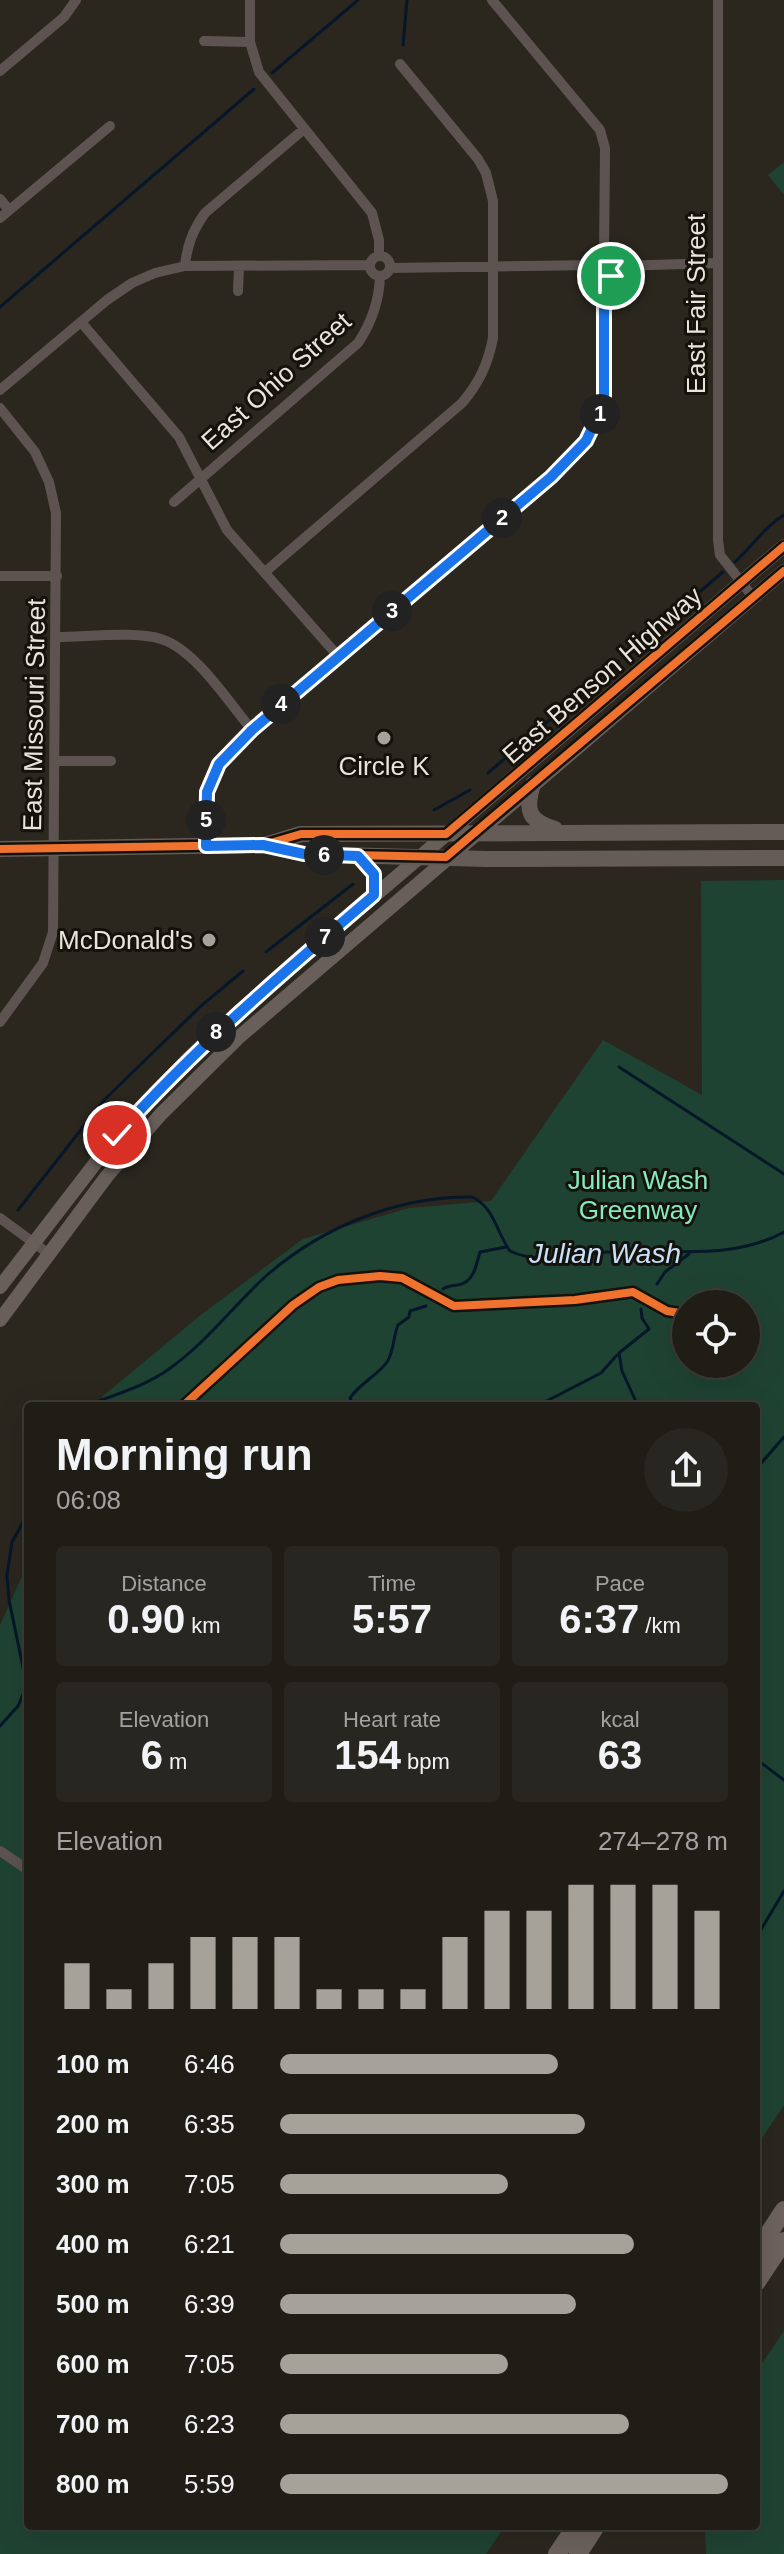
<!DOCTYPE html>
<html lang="en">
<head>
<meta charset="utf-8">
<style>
  :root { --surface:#201d17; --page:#282620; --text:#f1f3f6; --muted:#a2a2a1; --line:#3d3b36; --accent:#a7a299 }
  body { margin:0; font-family:Helvetica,sans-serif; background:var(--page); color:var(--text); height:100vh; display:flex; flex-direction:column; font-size:30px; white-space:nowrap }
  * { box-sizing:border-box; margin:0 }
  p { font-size:26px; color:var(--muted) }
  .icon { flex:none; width:44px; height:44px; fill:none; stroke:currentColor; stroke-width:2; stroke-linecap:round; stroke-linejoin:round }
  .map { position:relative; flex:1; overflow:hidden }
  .details { position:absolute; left:24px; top:1402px; width:736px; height:1128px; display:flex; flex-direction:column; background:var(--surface); border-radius:8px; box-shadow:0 8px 32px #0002,0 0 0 2px var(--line) }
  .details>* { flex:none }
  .fabs { position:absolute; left:672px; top:1290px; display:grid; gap:16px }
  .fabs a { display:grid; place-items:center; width:88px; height:88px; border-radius:50%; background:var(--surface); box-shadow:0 8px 32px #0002,0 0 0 2px var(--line); font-size:40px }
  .pin { position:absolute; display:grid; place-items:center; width:68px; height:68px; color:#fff; margin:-34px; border:4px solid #fff; border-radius:50%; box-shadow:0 2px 8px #0007 }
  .km { position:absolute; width:40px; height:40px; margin:-20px; border-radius:50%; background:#222; color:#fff; font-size:22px; line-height:40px; text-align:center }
  .round { display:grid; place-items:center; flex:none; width:84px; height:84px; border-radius:42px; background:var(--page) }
  .headline { display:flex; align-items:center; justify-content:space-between; height:136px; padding:0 32px }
  h1 { font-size:44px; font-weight:800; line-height:60px }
  .metrics { display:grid; grid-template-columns:repeat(3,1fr); gap:12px; height:136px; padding:8px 32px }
  .metrics div { display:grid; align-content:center; border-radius:8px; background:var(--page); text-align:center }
  .metrics b { font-size:40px; font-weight:800 }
  .metrics small { font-size:22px; font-weight:400 }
  .metrics p { font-size:22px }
  .chart { height:224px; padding:16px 32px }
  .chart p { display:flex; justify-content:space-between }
  .chart svg { width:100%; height:144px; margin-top:8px; stroke:var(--accent); stroke-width:6 }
  ul { padding:0 32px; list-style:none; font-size:26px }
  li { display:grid; grid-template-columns:128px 96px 1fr; align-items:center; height:60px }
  li i { height:20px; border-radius:10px; background:var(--accent) }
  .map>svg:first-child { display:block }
  .green { fill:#1f4333; fill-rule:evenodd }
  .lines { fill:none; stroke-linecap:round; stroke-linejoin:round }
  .stream { stroke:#051729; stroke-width:3 }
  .minor { stroke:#5d5451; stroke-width:10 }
  .secondary { stroke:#685e5a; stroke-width:14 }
  .primary { stroke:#665c57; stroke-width:16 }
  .motorway { stroke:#6d625d; stroke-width:18 }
  .cycleway-casing { stroke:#15120b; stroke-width:13 }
  .cycleway { stroke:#ef722f; stroke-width:8 }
  .route-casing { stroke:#fff; stroke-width:16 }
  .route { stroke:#1a73e8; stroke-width:10 }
  .poi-dot { fill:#a7a299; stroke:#15120b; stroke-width:3 }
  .labels { text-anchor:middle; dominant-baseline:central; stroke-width:6; stroke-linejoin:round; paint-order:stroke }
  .street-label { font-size:26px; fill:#eae4db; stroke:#15120b }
  .poi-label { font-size:26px; fill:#eae4db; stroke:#15120b }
  .park-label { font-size:26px; fill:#83ebbf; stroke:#15120b }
  .water-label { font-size:28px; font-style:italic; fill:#c7e0fb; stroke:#15120b }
</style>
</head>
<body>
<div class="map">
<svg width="784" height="2554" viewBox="0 0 784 2554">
  <rect width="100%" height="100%" fill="#2b271f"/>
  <path class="green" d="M784,162v33l-16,-20z
    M784,880v1225l-28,42v-741h-657l4,-10 99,-82 101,-75 106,-31 82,-7 112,-161 99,55 -1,-214zM686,1304h60v60h-60z
    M28,1563v963h477l-19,28h-486v-929z
    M784,2331v223h-78l-1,-28h51v-154z"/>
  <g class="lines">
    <path class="stream" d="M403,45l4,-45
      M272,73l86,-73
      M0,307l254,-218
      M735,562c18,-16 29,-35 49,-47
      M630,651l93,-79
      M488,773l130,-112
      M434,810l36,-20
      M266,952l87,-68
      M619,1067l165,107
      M18,1210l87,-111 97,-94 41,-34
      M657,1284l8,-12 24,-18
      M443,1289c7,-5 13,-2 21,-6 10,-4 13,-21 16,-31l26,-5
      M86,1406c29,-12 58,-19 83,-37 37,-26 64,-63 97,-93 56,-49 131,-80 206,-79 23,11 24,35 38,54 28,14 68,3 98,1 59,-4 121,10 176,-20
      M354,1406l-4,-8c10,-15 27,-22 37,-36 7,-10 6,-25 11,-37l11,-8 1,-6 16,-5
      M537,1406l64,-33 16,-18
      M638,1406l-16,-35 -3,-18 30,-24 -7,-11 -1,-9
      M756,1469l28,-32
      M0,1726l18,-20 6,-14v-20l-15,-72 -2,-25 5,-33 16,-29
      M756,1759l28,21
      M756,1938l28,-47"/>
    <path class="minor" d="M250,0v42l9,30 113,141 7,27v16
      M492,0l108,130 5,18 -1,107
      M718,0v540l2,15 33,42
      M204,41l46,1
      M0,71l64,-54 12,-17
      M0,199l9,11
      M0,218l110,-92
      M595 266a11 11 0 1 1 22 0a11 11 0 1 1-22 0Z
      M370 266a10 10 0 1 1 20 0a10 10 0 1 1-20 0Z
      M185,266c2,-21 8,-36 20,-53l99,-84
      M617,266l101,-3
      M390,268l205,-3
      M238,291l1,-24
      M81,322l98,115 48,93 111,126
      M0,390l107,-90 25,-17 23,-10 30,-7 185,-1
      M0,408l35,44 14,30 7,31 -3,419 -10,31 -43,59
      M174,502l184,-159c14,-21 21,-41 22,-66
      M265,572l197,-169c17,-20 26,-39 31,-65v-137l-7,-28 -8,-14 -78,-95
      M0,576h57
      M57,637c29,0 78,-6 104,2 34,10 68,64 91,91
      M56,761h55
      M206,846l1,-54 12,-28 73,-70 259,-217c12,-12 26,-23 35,-36 31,-41 19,-115 18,-164
      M0,1218l49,36
      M0,1851l28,19"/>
    <path class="secondary" d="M0,1287l117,-152 71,-76 55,-51 541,-462
      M0,1320l107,-144 54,-62 78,-77 545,-466"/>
    <path class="primary" d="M533,784c-8,26 -5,37 22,45
      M265,845l36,-11 483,-2
      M0,849l263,-4 41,9 183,5 297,-1
      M358,856l16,18v21"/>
    <path class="motorway" d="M756,2253l28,-43
      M756,2283l28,-42
      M557,2554l19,-28
      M578,2554l18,-28"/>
    <g class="cycleway-casing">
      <path id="cycleway" d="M267,844l34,-10h145l338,-288
        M0,849l263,-4 41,9 142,3 338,-286
        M183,1406l110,-101 26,-18 19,-7 42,-4 22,2 52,28 121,-6 58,-8 34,19 19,3"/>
    </g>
    <use href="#cycleway" class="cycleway"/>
  </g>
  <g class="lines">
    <g class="route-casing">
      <path id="route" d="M117,1135c79,-88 167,-163 257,-240v-21l-16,-18 -54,-2 -41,-9 -57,1 1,-54 12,-28 33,-34 299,-253 35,-36 18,-38v-126l7,-1"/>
    </g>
    <use href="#route" class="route"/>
  </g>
  <g class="poi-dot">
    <circle cx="384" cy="738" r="8"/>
    <circle cx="209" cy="940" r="8"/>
  </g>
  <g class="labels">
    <g class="street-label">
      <text transform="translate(696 304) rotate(-90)">East Fair Street</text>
      <text transform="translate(276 381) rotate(-42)">East Ohio Street</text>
      <text transform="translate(602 675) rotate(-41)">East Benson Highway</text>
      <text transform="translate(34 715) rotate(-89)">East Missouri Street</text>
    </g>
    <g class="poi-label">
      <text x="384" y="766">Circle K</text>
      <text x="193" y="940" text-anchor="end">McDonald's</text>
    </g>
    <g class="park-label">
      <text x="638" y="1180">Julian Wash<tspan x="638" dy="30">Greenway</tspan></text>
    </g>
    <g class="water-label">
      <text x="605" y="1253">Julian Wash</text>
    </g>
  </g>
</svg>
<div class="fabs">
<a><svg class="icon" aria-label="locate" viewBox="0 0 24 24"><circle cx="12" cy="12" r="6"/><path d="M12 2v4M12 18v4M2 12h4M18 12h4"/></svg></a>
</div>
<div class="pin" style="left:611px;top:276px;background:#1e9e55"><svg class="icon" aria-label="arrive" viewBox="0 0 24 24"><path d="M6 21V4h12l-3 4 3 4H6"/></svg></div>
<div class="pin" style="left:117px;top:1135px;background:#d93025"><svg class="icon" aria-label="check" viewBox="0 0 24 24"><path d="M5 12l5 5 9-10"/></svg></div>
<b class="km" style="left:600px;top:414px">1</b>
<b class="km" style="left:502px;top:518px">2</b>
<b class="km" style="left:392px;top:611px">3</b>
<b class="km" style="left:281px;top:704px">4</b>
<b class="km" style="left:206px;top:820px">5</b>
<b class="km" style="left:324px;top:855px">6</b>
<b class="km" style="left:325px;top:937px">7</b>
<b class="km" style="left:216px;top:1032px">8</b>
<section class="details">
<div class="headline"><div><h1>Morning run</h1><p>06:08</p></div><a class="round"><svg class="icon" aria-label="share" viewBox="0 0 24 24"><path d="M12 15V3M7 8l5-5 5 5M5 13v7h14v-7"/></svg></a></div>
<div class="metrics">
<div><p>Distance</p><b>0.90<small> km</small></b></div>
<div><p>Time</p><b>5:57</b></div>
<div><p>Pace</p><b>6:37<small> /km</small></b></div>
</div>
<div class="metrics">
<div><p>Elevation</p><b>6<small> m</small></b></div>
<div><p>Heart rate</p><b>154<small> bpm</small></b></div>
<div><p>kcal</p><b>63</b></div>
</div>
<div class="chart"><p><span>Elevation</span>274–278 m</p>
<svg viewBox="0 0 160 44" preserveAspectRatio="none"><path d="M5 44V30M15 44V38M25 44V30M35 44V22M45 44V22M55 44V22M65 44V38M75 44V38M85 44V38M95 44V22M105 44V14M115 44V14M125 44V6M135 44V6M145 44V6M155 44V14"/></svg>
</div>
<ul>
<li><b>100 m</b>6:46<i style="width:62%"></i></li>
<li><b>200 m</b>6:35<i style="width:68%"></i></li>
<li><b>300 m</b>7:05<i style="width:51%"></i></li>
<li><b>400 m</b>6:21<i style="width:79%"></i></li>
<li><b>500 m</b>6:39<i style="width:66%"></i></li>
<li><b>600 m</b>7:05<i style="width:51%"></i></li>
<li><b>700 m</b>6:23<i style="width:78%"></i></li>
<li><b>800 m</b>5:59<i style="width:100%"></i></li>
</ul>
</section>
</div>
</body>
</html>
